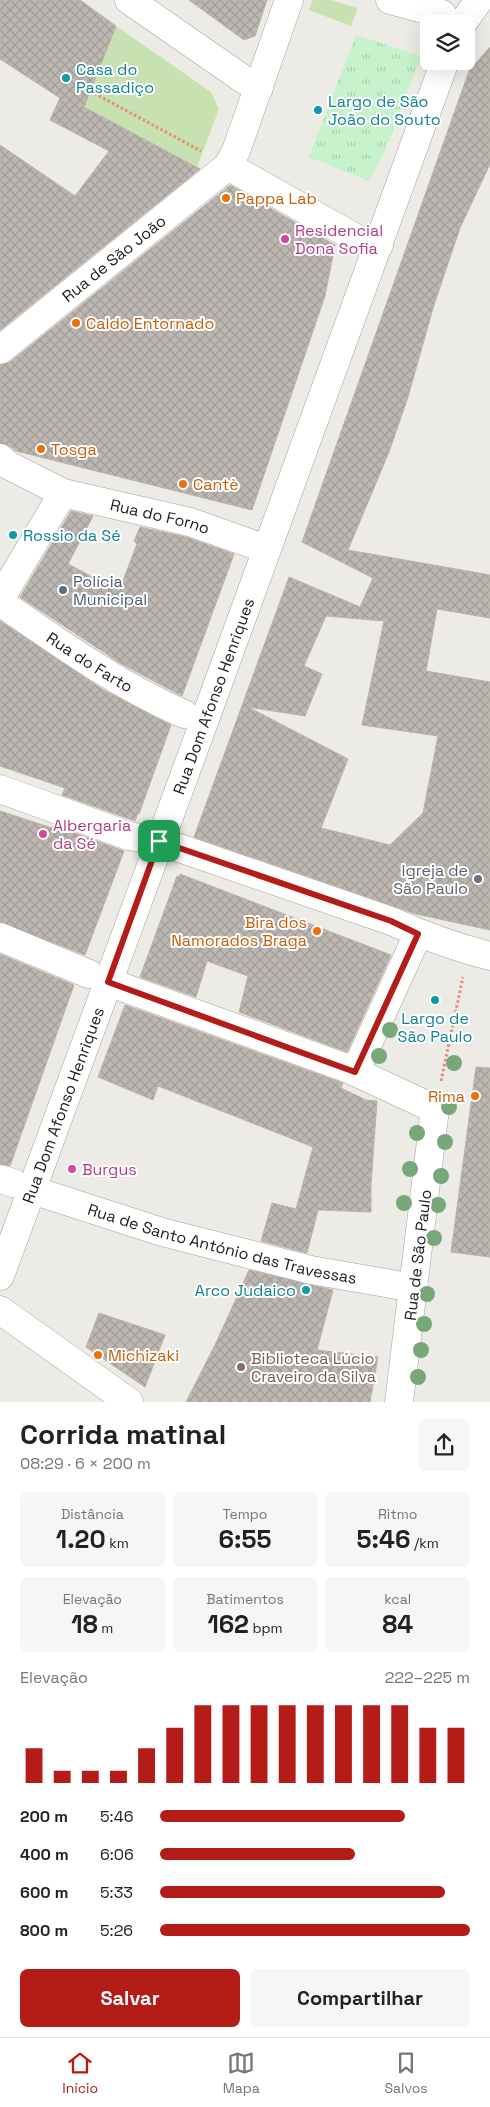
<!DOCTYPE html>
<html lang="pt">
<head>
<meta charset="utf-8">
<style>
  :root { --surface:#fff; --page:#f6f6f6; --text:#222; --muted:#767676; --line:#e0e0e0; --accent:#b41d17 }
  body { margin:0; font-family:"Space Grotesk",sans-serif; background:var(--page); color:var(--text); height:100vh; display:flex; flex-direction:column; font-size:19px; white-space:nowrap }
  * { box-sizing:border-box; margin:0 }
  p { font-size:16px; color:var(--muted) }
  .icon { flex:none; width:28px; height:28px; fill:none; stroke:currentColor; stroke-width:2; stroke-linecap:round; stroke-linejoin:round }
  .map { position:relative; height:1402px; overflow:hidden }
  .details { display:flex; flex-direction:column; background:var(--surface); flex:1 }
  .details>* { flex:none }
  .controls { position:absolute; left:420px; top:15px; display:grid; gap:10px }
  .controls a { display:grid; place-items:center; width:55px; height:55px; border-radius:8px; background:var(--surface); box-shadow:0 5px 20px #0002; font-size:25px }
  .pin { position:absolute; display:grid; place-items:center; width:42px; height:42px; color:#fff; margin:-21px; border-radius:10px; box-shadow:0 2px 8px #0006 }
  .round { display:grid; place-items:center; flex:none; width:52px; height:52px; border-radius:8px; background:var(--page) }
  .head { display:flex; align-items:center; justify-content:space-between; height:85px; padding:0 20px }
  h1 { font-size:28px; font-weight:600; line-height:38px }
  .stats { display:grid; grid-template-columns:repeat(3,1fr); gap:8px; height:85px; padding:5px 20px }
  .stats div { display:grid; align-content:center; border-radius:8px; background:var(--page); text-align:center }
  .stats b { font-size:25px; font-weight:600 }
  .stats small { font-size:14px; font-weight:400 }
  .stats p { font-size:14px }
  .chart { height:140px; padding:10px 20px }
  .chart p { display:flex; justify-content:space-between }
  .chart svg { width:100%; height:90px; margin-top:5px; stroke:var(--accent); stroke-width:6 }
  .cta { display:flex; gap:10px; margin-top:auto; padding:10px 20px }
  .cta a { flex:1; height:58px; border-radius:8px; background:var(--accent); color:#fff; font-size:20px; font-weight:600; line-height:58px; text-align:center }
  .cta a+a { background:var(--page); color:var(--text) }
  ul { padding:0 20px; list-style:none; font-size:16px }
  li { display:grid; grid-template-columns:80px 60px 1fr; align-items:center; height:38px }
  li i { height:12px; border-radius:6px; background:var(--accent) }
  .menu { display:flex; justify-content:space-around; align-items:center; height:70px; border-top:1px solid var(--line); background:var(--surface); font-size:14px; color:var(--muted) }
  .menu a { display:grid; justify-items:center; gap:2px }
  .menu .current { color:var(--accent) }
  .map>svg:first-child { display:block }
  .park { fill:url(#park-tufts) }
  .garden { fill:#c7e2b0 }
  .building { fill:url(#building-cross-hatch); stroke:#bdb2a9; fill-rule:evenodd }
  .lines { fill:none; stroke-linecap:round; stroke-linejoin:round }
  .minor-casing { stroke:#a1a1a1; stroke-width:29 }
  .path { stroke:#e9897a; stroke-width:3; stroke-dasharray:2.5 2.5; stroke-linecap:butt }
  .minor { stroke:#fff; stroke-width:28 }
  .tree { fill:#78a77a }
  .route-casing { stroke:#fff; stroke-width:10 }
  .route { stroke:#b41d17; stroke-width:6 }
  .culture-dot { fill:#0f9aa8; stroke:#fff; stroke-width:2 }
  .food-dot { fill:#e8710a; stroke:#fff; stroke-width:2 }
  .hotel-dot { fill:#d1479c; stroke:#fff; stroke-width:2 }
  .service-dot { fill:#5c6f8a; stroke:#fff; stroke-width:2 }
  .worship-dot { fill:#6b7280; stroke:#fff; stroke-width:2 }
  .education-dot { fill:#8d6e63; stroke:#fff; stroke-width:2 }
  .labels { text-anchor:middle; dominant-baseline:central; stroke-width:4; stroke-linejoin:round; paint-order:stroke }
  .culture-label { font-size:16px; fill:#0d838f; stroke:#fff; text-anchor:start }
  .food-label { font-size:16px; fill:#c56008; stroke:#fff; text-anchor:start }
  .hotel-label { font-size:16px; fill:#b23c85; stroke:#fff; text-anchor:start }
  .street-label { font-size:16px; fill:#1d1d1d; stroke:#fff }
  .service-label { font-size:16px; fill:#4e5e75; stroke:#fff; text-anchor:start }
  .worship-label { font-size:16px; fill:#5b616d; stroke:#fff; text-anchor:end }
  .education-label { font-size:16px; fill:#785e54; stroke:#fff; text-anchor:start }
</style>
</head>
<body>
<div class="map">
<svg width="490" height="1402" viewBox="0 0 490 1402">
  <defs>
    <pattern id="park-tufts" width="24" height="20" patternUnits="userSpaceOnUse" patternTransform="scale(1.25)"><rect width="24" height="20" fill="#c6f3cb"/><path d="M3 7l-1-3M5 7V3M7 7l1-3M15 17l-1-3M17 17v-4M19 17l1-3" fill="none" stroke="#aad0ae"/></pattern>
    <pattern id="building-cross-hatch" width="8" height="8" patternUnits="userSpaceOnUse" patternTransform="scale(1.25)"><rect width="8" height="8" fill="#bdb7b2"/><path d="M0 0l8 8M0 8l8-8" fill="none" stroke="#a29d99"/></pattern>
  </defs>
  <rect width="100%" height="100%" fill="#edebe5"/>
  <path class="park" d="M356,35l65,21 -36,95 -16,30 -60,-24z"/>
  <path class="garden" d="M313,0h17l28,8 -7,18 -42,-16z
    M116,26l95,66 8,17 -22,58 -114,-60z"/>
  <path class="building" d="M0,0h80l36,26 -32,81 116,62 -200,161v-185l75,51 34,-45 -59,-31 10,-22 -60,-39z
    M189,0h78l-12,36 -11,4z
    M490,47v117l-30,64 -26,77 -26,92 -19,55 -41,98 142,25v43l-53,-9 -11,62 64,11v248l-74,-16 -222,-77 95,-260 71,30 13,-29 -71,-36 167,-471zM326,616l58,5 -22,104 76,11 -15,77 -33,32 -69,-17 27,-69 -100,-52 57,9 17,-42 -18,-8z
    M230,185l105,60 -10,51 -73,214 -236,-59 -6,-5 -10,-3v-78l10,-3z
    M71,511l22,5 -25,48 51,27 18,-47 -3,-3 6,-14 46,10 48,17 -52,142 -62,-33 -100,-66z
    M0,621l104,69 67,35 -32,89 -1,-1 -3,8 -73,-26 3,-7 -65,-22z
    M0,811l52,17 1,-3 71,26 -39,104 -85,-33z
    M180,874l211,81 -44,97 -108,-40 9,-36 -41,-15 -11,36 -56,-20 37,-101 2,1z
    M0,954l74,31 -64,181 -10,-2z
    M125,1005l218,78 -2,5 25,12 11,1 -6,83v28l-53,-2 -11,43 -46,-12 11,-38 24,6 17,-62 -155,-61 -5,14 -55,-23z
    M476,1067l14,1v189l-39,-5z
    M249,1270l84,20 -16,60 61,7 -8,45h-184l29,-57z
    M99,1313l66,22 -20,52 -59,-40z"/>
  <g class="lines">
    <g class="minor-casing">
      <g id="minor">
        <path d="M129,0l114,79 16,9"/>
        <path d="M390,0l52,14"/>
        <path d="M462,24l17,-24"/>
        <path d="M228,166l131,74 20,5"/>
        <path id="s1" d="M0,350l228,-184 8,-15 53,-151"/>
        <path id="s2" d="M0,458l8,7 55,28 127,29 76,27"/>
        <path d="M0,599l63,-106"/>
        <path id="s3" d="M0,602c59,41 118,83 184,112"/>
        <path d="M0,789l129,47 30,5 232,80c34,15 63,26 99,35"/>
        <path d="M0,937l89,37"/>
        <path d="M108,982l241,87 86,40 -36,293"/>
        <path d="M355,1072l63,-138"/>
        <path d="M0,1179l13,4"/>
        <path id="s4" d="M32,1190l130,42 149,38 103,18"/>
        <path id="s5" d="M0,1276l204,-554 241,-661"/>
        <path d="M0,1310l129,92"/>
      </g>
    </g>
    <path class="path" d="M90,91l111,60
      M441,1081l22,-104"/>
    <use href="#minor" class="minor"/>
  </g>
  <g class="tree">
    <circle cx="390" cy="1030" r="8"/>
    <circle cx="379" cy="1056" r="8"/>
    <circle cx="454" cy="1063" r="8"/>
    <circle cx="449" cy="1107" r="8"/>
    <circle cx="417" cy="1133" r="8"/>
    <circle cx="445" cy="1142" r="8"/>
    <circle cx="410" cy="1169" r="8"/>
    <circle cx="441" cy="1176" r="8"/>
    <circle cx="404" cy="1203" r="8"/>
    <circle cx="438" cy="1205" r="8"/>
    <circle cx="434" cy="1238" r="8"/>
    <circle cx="427" cy="1294" r="8"/>
    <circle cx="424" cy="1324" r="8"/>
    <circle cx="421" cy="1350" r="8"/>
    <circle cx="418" cy="1377" r="8"/>
  </g>
  <g class="lines">
    <g class="route-casing">
      <path id="route" d="M159,841l232,80 27,13 -63,138 -247,-90z"/>
    </g>
    <use href="#route" class="route"/>
  </g>
  <g class="culture-dot">
    <circle cx="66" cy="78" r="5"/>
    <circle cx="318" cy="110" r="5"/>
    <circle cx="13" cy="535" r="5"/>
    <circle cx="435" cy="1000" r="5"/>
    <circle cx="306" cy="1290" r="5"/>
  </g>
  <g class="food-dot">
    <circle cx="226" cy="198" r="5"/>
    <circle cx="76" cy="323" r="5"/>
    <circle cx="41" cy="449" r="5"/>
    <circle cx="183" cy="484" r="5"/>
    <circle cx="317" cy="931" r="5"/>
    <circle cx="475" cy="1096" r="5"/>
    <circle cx="98" cy="1355" r="5"/>
  </g>
  <g class="hotel-dot">
    <circle cx="285" cy="239" r="5"/>
    <circle cx="43" cy="834" r="5"/>
    <circle cx="72" cy="1169" r="5"/>
  </g>
  <circle class="service-dot" cx="63" cy="590" r="5"/>
  <circle class="worship-dot" cx="478" cy="879" r="5"/>
  <circle class="education-dot" cx="241" cy="1367" r="5"/>
  <g class="labels">
    <g class="culture-label">
      <text x="76" y="69">Casa do<tspan x="76" dy="18">Passadiço</tspan></text>
      <text x="328" y="101">Largo de São<tspan x="328" dy="18">João do Souto</tspan></text>
      <text x="23" y="535">Rossio da Sé</text>
      <text x="435" y="1018" text-anchor="middle">Largo de<tspan x="435" dy="18">São Paulo</tspan></text>
      <text x="296" y="1290" text-anchor="end">Arco Judaico</text>
    </g>
    <g class="food-label">
      <text x="236" y="198">Pappa Lab</text>
      <text x="86" y="323">Caldo Entornado</text>
      <text x="51" y="449">Tosga</text>
      <text x="193" y="484">Cantè</text>
      <text x="307" y="922" text-anchor="end">Bira dos<tspan x="307" dy="18">Namorados Braga</tspan></text>
      <text x="465" y="1096" text-anchor="end">Rima</text>
      <text x="108" y="1355">Michizaki</text>
    </g>
    <g class="hotel-label">
      <text x="295" y="230">Residencial<tspan x="295" dy="18">Dona Sofia</tspan></text>
      <text x="53" y="825">Albergaria<tspan x="53" dy="18">da Sé</tspan></text>
      <text x="82" y="1169">Burgus</text>
    </g>
    <g class="street-label">
      <text stroke="none"><textPath href="#s1" startOffset="146">Rua de São João</textPath></text>
      <text stroke="none"><textPath href="#s2" startOffset="172">Rua do Forno</textPath></text>
      <text stroke="none"><textPath href="#s3" startOffset="108">Rua do Farto</textPath></text>
      <text stroke="none"><textPath href="#s5" startOffset="618">Rua Dom Afonso Henriques</textPath></text>
      <text stroke="none"><textPath href="#s5" startOffset="182">Rua Dom Afonso Henriques</textPath></text>
      <text stroke="none"><textPath href="#s4" startOffset="198">Rua de Santo António das Travessas</textPath></text>
      <text transform="translate(418 1255) rotate(-83)">Rua de São Paulo</text>
    </g>
    <g class="service-label">
      <text x="73" y="581">Polícia<tspan x="73" dy="18">Municipal</tspan></text>
    </g>
    <g class="worship-label">
      <text x="468" y="870">Igreja de<tspan x="468" dy="18">São Paulo</tspan></text>
    </g>
    <g class="education-label">
      <text x="251" y="1358">Biblioteca Lúcio<tspan x="251" dy="18">Craveiro da Silva</tspan></text>
    </g>
  </g>
</svg>
<div class="controls">
<a><svg class="icon" aria-label="layers" viewBox="0 0 24 24"><path d="M12 4l9 5-9 5-9-5zM3 14l9 5 9-5"/></svg></a>
</div>
<div class="pin" style="left:159px;top:841px;background:#1e9e55"><svg class="icon" aria-label="arrive" viewBox="0 0 24 24"><path d="M6 21V4h12l-3 4 3 4H6"/></svg></div>
</div>
<section class="details">
<div class="head"><div><h1>Corrida matinal</h1><p>08:29 · 6 × 200 m</p></div><a class="round"><svg class="icon" aria-label="share" viewBox="0 0 24 24"><path d="M12 15V3M7 8l5-5 5 5M5 13v7h14v-7"/></svg></a></div>
<div class="stats">
<div><p>Distância</p><b>1.20<small> km</small></b></div>
<div><p>Tempo</p><b>6:55</b></div>
<div><p>Ritmo</p><b>5:46<small> /km</small></b></div>
</div>
<div class="stats">
<div><p>Elevação</p><b>18<small> m</small></b></div>
<div><p>Batimentos</p><b>162<small> bpm</small></b></div>
<div><p>kcal</p><b>84</b></div>
</div>
<div class="chart"><p><span>Elevação</span>222–225 m</p>
<svg viewBox="0 0 160 44" preserveAspectRatio="none"><path d="M5 44V27M15 44V38M25 44V38M35 44V38M45 44V27M55 44V17M65 44V6M75 44V6M85 44V6M95 44V6M105 44V6M115 44V6M125 44V6M135 44V6M145 44V17M155 44V17"/></svg>
</div>
<ul>
<li><b>200 m</b>5:46<i style="width:79%"></i></li>
<li><b>400 m</b>6:06<i style="width:63%"></i></li>
<li><b>600 m</b>5:33<i style="width:92%"></i></li>
<li><b>800 m</b>5:26<i style="width:100%"></i></li>
</ul>
<div class="cta"><a>Salvar</a><a>Compartilhar</a></div>
</section>
<nav class="menu">
<a class="current"><svg class="icon" aria-label="home" viewBox="0 0 24 24"><path d="M3 11l9-7 9 7M6 9v11h12V9"/></svg>Início</a>
<a><svg class="icon" aria-label="map" viewBox="0 0 24 24"><path d="M3 6l6-2 6 2 6-2v14l-6 2-6-2-6 2zM9 4v14M15 6v14"/></svg>Mapa</a>
<a><svg class="icon" aria-label="saved" viewBox="0 0 24 24"><path d="M7 4h10v16l-5-4-5 4z"/></svg>Salvos</a>
</nav>
</body>
</html>
